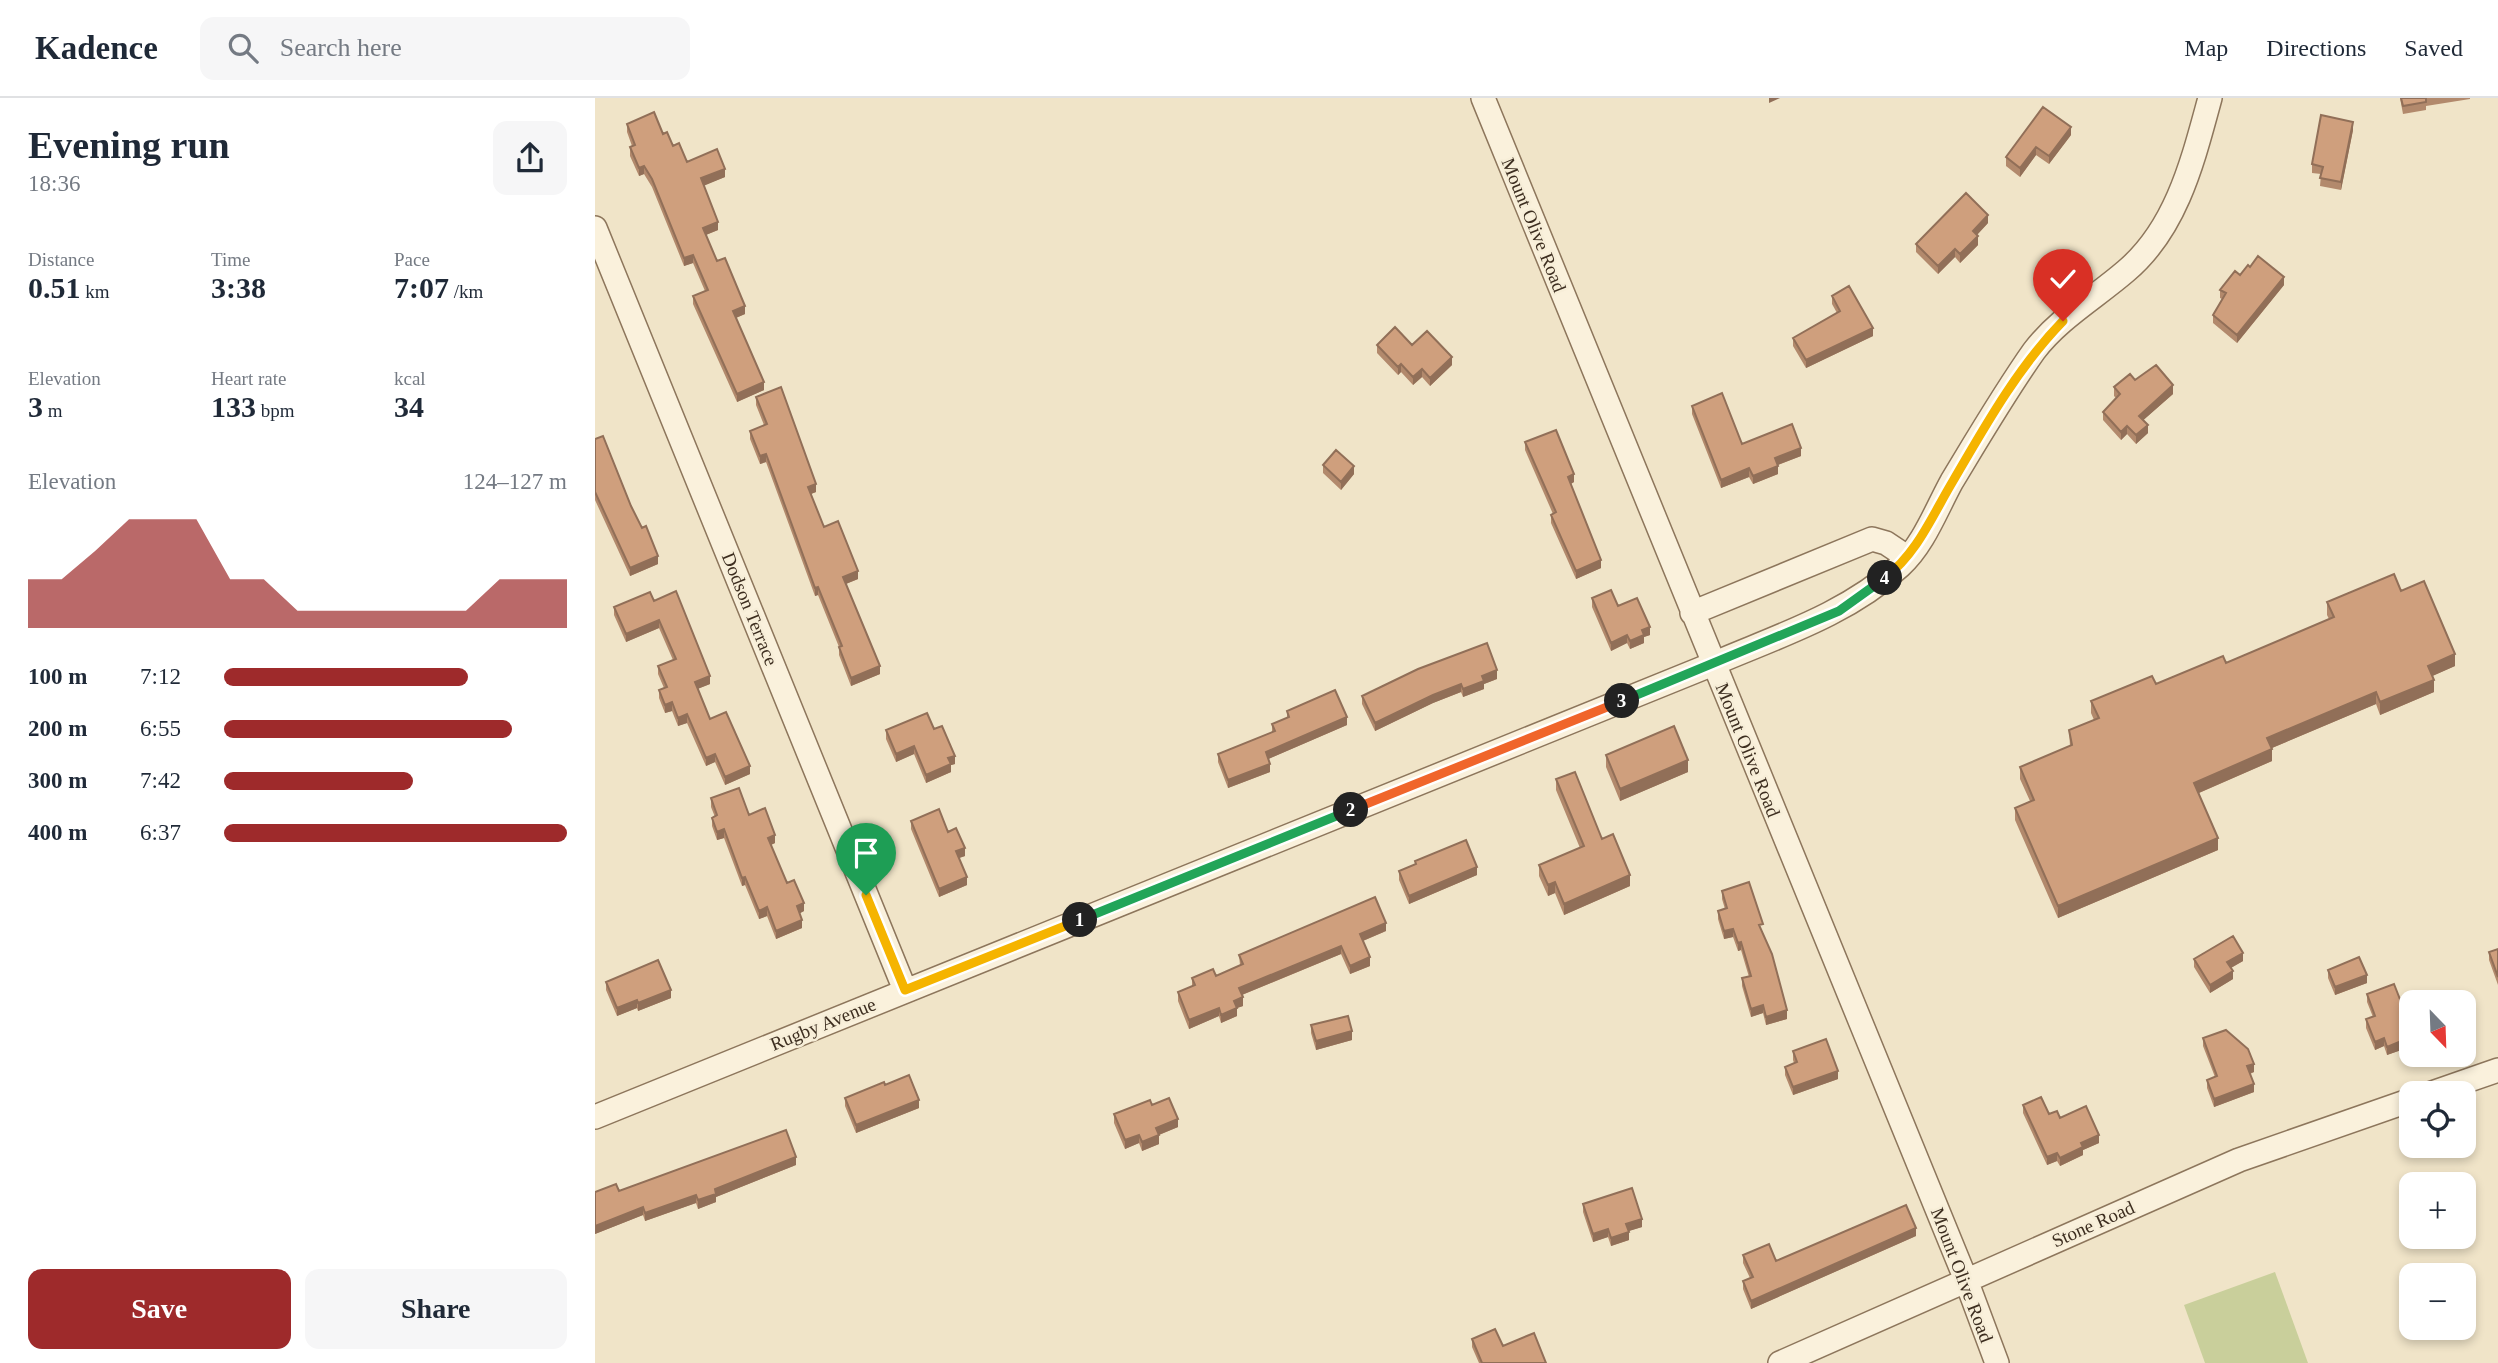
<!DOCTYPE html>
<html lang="en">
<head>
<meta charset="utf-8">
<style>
  :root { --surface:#fff; --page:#f6f6f7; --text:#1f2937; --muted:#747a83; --line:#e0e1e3; --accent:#9e2a2b }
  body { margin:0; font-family:Georgia,serif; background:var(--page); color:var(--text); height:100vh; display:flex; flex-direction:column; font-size:26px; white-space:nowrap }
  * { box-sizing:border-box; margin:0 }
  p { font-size:23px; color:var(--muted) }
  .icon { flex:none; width:38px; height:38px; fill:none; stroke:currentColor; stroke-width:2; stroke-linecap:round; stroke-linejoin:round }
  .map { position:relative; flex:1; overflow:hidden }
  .panel { display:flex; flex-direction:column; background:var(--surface); width:595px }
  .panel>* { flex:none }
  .needle { width:46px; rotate:157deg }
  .buttons { position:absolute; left:1804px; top:892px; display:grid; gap:14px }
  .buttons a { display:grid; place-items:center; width:77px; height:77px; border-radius:14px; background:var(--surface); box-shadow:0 4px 10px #0003; font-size:35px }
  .pin { position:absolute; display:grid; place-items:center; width:60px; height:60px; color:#fff; margin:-72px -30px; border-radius:50% 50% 50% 0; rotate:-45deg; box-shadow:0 0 7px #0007 }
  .pin .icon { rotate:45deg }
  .km { position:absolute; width:35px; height:35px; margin:-18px; border-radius:50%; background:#222; color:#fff; font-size:19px; line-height:35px; text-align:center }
  .round { display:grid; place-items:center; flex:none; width:74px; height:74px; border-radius:14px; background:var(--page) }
  .headline { display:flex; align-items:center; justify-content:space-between; height:119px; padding:0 28px }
  h1 { font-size:38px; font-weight:800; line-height:52px }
  .metrics { display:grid; grid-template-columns:repeat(3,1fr); gap:10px; height:119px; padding:7px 28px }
  .metrics div { display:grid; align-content:center }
  .metrics b { font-size:30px; font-weight:800 }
  .metrics small { font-size:19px; font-weight:400 }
  .metrics p { font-size:19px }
  .chart { height:196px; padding:14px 28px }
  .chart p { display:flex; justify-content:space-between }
  .chart svg { width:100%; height:126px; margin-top:7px; fill:var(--accent); opacity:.7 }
  .button { display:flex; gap:14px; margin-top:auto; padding:14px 28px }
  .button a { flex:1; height:80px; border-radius:14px; background:var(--accent); color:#fff; font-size:28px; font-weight:800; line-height:80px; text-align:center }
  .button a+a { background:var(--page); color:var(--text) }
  ul { padding:0 28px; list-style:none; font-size:23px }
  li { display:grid; grid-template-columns:112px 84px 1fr; align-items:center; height:52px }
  li i { height:18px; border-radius:9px; background:var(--accent) }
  header { display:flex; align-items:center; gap:42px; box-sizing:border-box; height:98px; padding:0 35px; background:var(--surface); border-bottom:2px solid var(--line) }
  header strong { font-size:33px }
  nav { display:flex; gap:38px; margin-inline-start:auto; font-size:24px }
  .search { width:490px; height:63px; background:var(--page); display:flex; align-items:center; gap:18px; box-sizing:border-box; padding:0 24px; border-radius:14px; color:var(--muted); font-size:26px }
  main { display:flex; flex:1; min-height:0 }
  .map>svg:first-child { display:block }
  .green { fill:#c9cf9b }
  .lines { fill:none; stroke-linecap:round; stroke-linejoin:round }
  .minor-casing { stroke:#8d765c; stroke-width:26 }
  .minor { stroke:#faf1dc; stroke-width:23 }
  .wall { fill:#b2896c }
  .shaded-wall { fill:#916f58 }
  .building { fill:#cf9f7d; stroke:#916f58; stroke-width:2 }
  .split-1-casing { stroke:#fff; stroke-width:14 }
  .split-2-casing { stroke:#fff; stroke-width:14 }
  .split-3-casing { stroke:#fff; stroke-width:14 }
  .split-4-casing { stroke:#fff; stroke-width:14 }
  .split-5-casing { stroke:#fff; stroke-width:14 }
  .split-1 { stroke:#f5b400; stroke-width:9 }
  .split-2 { stroke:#22a559; stroke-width:9 }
  .split-3 { stroke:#f0652b; stroke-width:9 }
  .split-4 { stroke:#22a559; stroke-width:9 }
  .split-5 { stroke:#f5b400; stroke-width:9 }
  .labels { text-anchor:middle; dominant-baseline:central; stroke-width:5; stroke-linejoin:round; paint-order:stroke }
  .street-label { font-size:19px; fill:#3d2e20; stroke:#f7eed8 }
</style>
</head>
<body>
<header>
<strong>Kadence</strong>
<div class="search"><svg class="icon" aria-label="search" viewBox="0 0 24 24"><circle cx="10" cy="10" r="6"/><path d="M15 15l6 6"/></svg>Search here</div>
<nav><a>Map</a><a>Directions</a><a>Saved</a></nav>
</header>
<main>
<section class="panel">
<div class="headline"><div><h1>Evening run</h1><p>18:36</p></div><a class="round"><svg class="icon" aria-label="share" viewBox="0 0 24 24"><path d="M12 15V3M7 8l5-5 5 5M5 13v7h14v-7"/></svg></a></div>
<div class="metrics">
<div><p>Distance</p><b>0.51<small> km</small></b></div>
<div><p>Time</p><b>3:38</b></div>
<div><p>Pace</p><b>7:07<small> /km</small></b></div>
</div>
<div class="metrics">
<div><p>Elevation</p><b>3<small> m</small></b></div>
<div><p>Heart rate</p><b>133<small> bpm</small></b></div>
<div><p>kcal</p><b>34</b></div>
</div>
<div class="chart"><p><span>Elevation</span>124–127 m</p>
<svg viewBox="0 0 160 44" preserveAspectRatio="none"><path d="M0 44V27L10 27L20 17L30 6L40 6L50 6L60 27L70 27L80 38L90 38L100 38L110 38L120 38L130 38L140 27L150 27L160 27V44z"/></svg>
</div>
<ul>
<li><b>100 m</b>7:12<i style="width:71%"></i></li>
<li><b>200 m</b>6:55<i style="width:84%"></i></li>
<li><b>300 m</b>7:42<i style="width:55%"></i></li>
<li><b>400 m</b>6:37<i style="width:100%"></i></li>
</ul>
<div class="button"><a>Save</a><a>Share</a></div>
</section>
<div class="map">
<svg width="1903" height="1265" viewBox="0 0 1903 1265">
  <rect width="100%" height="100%" fill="#f0e4c8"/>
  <path class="green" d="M1680,1174l33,91h-103l-21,-58z"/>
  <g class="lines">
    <g class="minor-casing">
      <path id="minor" d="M888,0l483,1182 31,83
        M0,130l310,762
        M1097,515l180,-74 14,4 21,14
        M1834,996l69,-24
        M0,1019l1118,-453c65,-28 133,-49 187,-98 24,-22 36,-56 52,-85 26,-43 53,-89 82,-130 24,-32 62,-54 92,-80 51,-43 67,-111 84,-173
        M1185,1265l459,-203 172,-60"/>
    </g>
    <use href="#minor" class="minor"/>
  </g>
  <path class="wall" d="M1805,0h70v1l-44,7v4l-23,4z
    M32,26l36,10 24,28 38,15 -21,8 14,45 -12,5 11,26 28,53 -9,4 28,72 -27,12 -44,-98v-8l12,-5 -12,-28 -9,3 -32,-79 -8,-13 -5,2 -9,-20v-9l2,-1 -5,-14z
    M1758,32l-12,60 -21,-4 1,-12 -9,-1v-9z
    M1476,37l-22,29 -13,-9 -16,22 -14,-11v-9z
    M1393,125l-11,12 1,10 -18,18 -5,-6 -17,17 -22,-22v-8z
    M1645,177l44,10 -47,58 -24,-20v-8l9,-16 -2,-1v-8z
    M1237,198l41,40 -67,32 -13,-22v-8l44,-25 -5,-9z
    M782,247h35l40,20 -22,21 -8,-9 -9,8 -12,-13 -3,3 -21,-22z
    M1540,282l38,14 -30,26 5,13 -12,11 -9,-10 -6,6 -18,-20v-8l13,-14 -2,-2v-9z
    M161,299l60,95 -5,2 13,33 34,52 -12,5 34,90 -29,12 -12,-31v-8l-21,-52 -3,1 -49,-134 -6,2 -10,-25v-8l14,-6 -8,-20z
    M1097,308l50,38 59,12 -23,9v9l-25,10 -4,-7 -28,11 -29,-74z
    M0,341l36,67 27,58 -28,12 -35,-76z
    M930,344l49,40 -3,2 30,84 -25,11 -25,-56v-8l2,-1 -28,-64z
    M728,367l31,9 -13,16 -18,-17z
    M1806,493l54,75 -23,10 2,16 -54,23 -4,-11 -104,44v13l-73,32 19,57 -160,68 -43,-98v-12l15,-7 -10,-22v-12l50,-21 -1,-16 25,-10 -3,-7v-12l65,-17 70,-21 103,-44 -2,-4v-13z
    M997,500l26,8 32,29 -6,2v6l-14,6 -3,-6 -16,8 -19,-44z
    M59,503l56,83 -13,5 13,30 40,55 -25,11 -10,-23 -9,4 -19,-43 -9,3 -6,-15 -7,2 -6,-15v-8l5,-2 -6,-14v-8l15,-6 -14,-32 -33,14 -12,-27v-8z
    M902,581l-13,5v5l-21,8 -2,-5 -28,11 -58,28 -13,-27v-8z
    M692,613l60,14 -79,34 2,13 -42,16 -10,-26v-8l54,-21v-9l15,-6z
    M339,631l21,35 -4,1v7l-25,11 -12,-29 -18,8 -10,-23v-9z
    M1011,657l82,17 -68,29 -14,-34z
    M961,681l46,60 28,47 -66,29 -9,-22 -7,3 -9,-20v-11l41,-17 -24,-58z
    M116,700l38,17 26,28 -4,2 16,38 17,28 -5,2 3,15 -26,11 -9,-23 -8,3 -14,-34 -3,1 -18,-48 -7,2 -5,-14v-8l3,-1 -4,-10z
    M316,723l37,11 17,24 -6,2 8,27 -28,12 -28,-68z
    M820,763l62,14 -68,29 -10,-24v-9l16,-6z
    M1127,793l41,41h-1l25,87 -21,6 -3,-12 -12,4 -9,-31v-8l7,-1 -8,-27 -3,1 -5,-14 -9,2 -6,-20v-8l7,-2 -3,-10z
    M791,833l-23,10 7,25 -20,8 -9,-20 -99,41 1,11 -6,2v8l-16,7 -2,-7 -30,13 -11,-28v-9l14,-6v-8l24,-2 24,-11 -1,-10z
    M1903,851v36l-9,-25v-8z
    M1599,861l49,2 -12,7 2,11 -23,14 -16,-26z
    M1733,872l39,13 -32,12 -7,-17z
    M11,884l65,16 -33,13 -1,-3 -20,8 -11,-26z
    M1772,896l36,13 1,42 -17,6 -3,-9 -9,4 -9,-22v-9l7,-2 -6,-15z
    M716,927l41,15 -36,10 -5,-17z
    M1608,940l51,34 -4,2 4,18 -40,15 -7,-19v-8l8,-3 -12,-31z
    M1198,953l45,28 -45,16 -8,-20v-8l9,-4 -1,-3z
    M290,987l34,23 -63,25 -11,-27v-8z
    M1428,1007l37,13 39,25 -16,7v5l-23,11 -3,-5 -10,4 -24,-52z
    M519,1016l64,13 -19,8v9l-17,7 -3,-8 -14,6 -11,-26z
    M201,1067l-80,32v5l-18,7 -2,-6 -51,18 -2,-6 -48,19v-42l24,-1z
    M988,1106l59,23 -14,4 1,9 -18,6 -3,-9 -15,5 -10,-30z
    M1321,1138l-165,73 -8,-20v-8l7,-3 -7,-15v-8l33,6z
    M877,1241l31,7 43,17h-67l-7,-16z"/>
  <path class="shaded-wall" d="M1174,0h11l-11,5z
    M1758,24v8l-12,60v-8z
    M1476,29v8l-22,29v-8z
    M1441,49v8l-16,22v-9z
    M49,68v8l-5,2v-8z
    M130,71v8l-24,10v-9z
    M1393,117v8l-15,16v-8z
    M123,124v8l-15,6v-8z
    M1383,138v9l-18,18v-9z
    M1360,151v8l-17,17v-8z
    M98,157v8l-9,3v-8z
    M1689,179v8l-47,58v-8z
    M150,208v8l-12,5v-8z
    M1278,230v8l-67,32v-8z
    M857,259v8l-22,21v-8z
    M806,266v8l-3,3v-8z
    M827,271v8l-9,8v-8z
    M169,284v8l-27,12v-8z
    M1578,287v9l-34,30v-8z
    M1553,327v8l-12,11v-9z
    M1532,328v8l-6,6v-8z
    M1206,350v8l-26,10v-8z
    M171,356v8l-6,2v-8z
    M759,368v8l-13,16v-8z
    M1183,368v8l-25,10v-8z
    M1154,370v9l-28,11v-8z
    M979,376v8l-6,3v-8z
    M221,386v8l-8,3v-8z
    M63,458v8l-28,12v-8z
    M1006,462v8l-25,11v-8z
    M263,473v8l-15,6v-8z
    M223,489v8l-3,1v-8z
    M64,522v8l-33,14v-8z
    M1055,529v8l-6,2v6l-14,6v-8l12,-11z
    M1032,537v8l-16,8v-8z
    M1860,556v12l-27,12v-12z
    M285,568v8l-29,12v-8z
    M902,572v9l-13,5v5l-21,8v-8l19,-13z
    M115,578v8l-15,6v-8z
    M1839,582v12l-54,23v-13z
    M866,586v8l-28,11 -58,28v-8l58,-28z
    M1781,594v12l-109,46v-12z
    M77,604v9l-7,2v-8z
    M92,616v9l-9,3v-8z
    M752,619v8l-81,35v-8z
    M319,648v8l-18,8v-8z
    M1677,651v12l-78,34v-12z
    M120,656v8l-9,4v-8z
    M360,658v8l-4,1v7l-25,11v-8l22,-17z
    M1093,662v12l-68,29v-12z
    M675,666v8l-42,16v-8z
    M155,668v8l-25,11v-8z
    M129,731v9l-7,2v-8z
    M180,737v8l-7,3v-8z
    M1623,740v12l-160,68v-12z
    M370,750v8l-9,3v-8z
    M882,769v8l-68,29v-8z
    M1035,777v11l-66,29v-11z
    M150,779v8l-3,1v-8z
    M372,779v8l-28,12v-8z
    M960,784v11l-7,3v-11z
    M209,805v8l-7,4v-9z
    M172,809v9l-8,3v-8z
    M207,822v8l-26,11v-8z
    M791,825v8l-26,11v-8z
    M1138,831v8l-9,2v-8z
    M1146,844v8l-3,1v-8z
    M746,848v8l-102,42v-8z
    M1648,855v8l-16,9v-8z
    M775,859v9l-20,8v-8z
    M1638,873v8l-23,14v-8z
    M1772,877v8l-32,12v-8z
    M76,892v8l-33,13v-8z
    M648,899v9l-9,3v-8z
    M42,902v8l-20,8v-8z
    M1168,907v8l-12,4v-8z
    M624,910v8l-30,13v-9z
    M642,910v8l-16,7v-8z
    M1192,912v9l-21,6v-8z
    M757,933v9l-36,10v-9z
    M1816,934v8l-7,3v6l-17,6v-8l15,-12z
    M1789,940v8l-9,4v-8z
    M1659,966v8l-7,2v-8z
    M1243,973v8l-45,16v-8z
    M1659,986v8l-40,15v-8z
    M324,1002v8l-63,25v-8z
    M583,1021v8l-22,9v-8z
    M544,1037v8l-14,6v-9z
    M564,1037v9l-17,7v-9z
    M1504,1037v8l-16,7v5l-23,11v-8l21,-15z
    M1462,1055v8l-10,4v-8z
    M201,1059v8l-80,32v5l-18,7v-9l17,-11z
    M101,1097v8l-51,18v-8z
    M48,1109v8l-48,19v-8z
    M1047,1121v8l-16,5v-8z
    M1321,1130v8l-165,73v-8z
    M1013,1131v8l-15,5v-8z
    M1034,1134v8l-18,6v-8z"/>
  <path class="building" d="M1806,0h25v4l-23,4z
    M1448,9l28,20 -22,29 -13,-9 -16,21 -14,-11z
    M59,14l9,22 4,-2 6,14 6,-3 8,19 30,-13 8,20 -24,9 17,44 -15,6 14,33 8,-3 20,48 -12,5 31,71 -27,12 -44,-98 15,-6 -15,-35 -9,3 -32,-79 -8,-13 -5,2 -9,-21 5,-2 -8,-21z
    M1726,17l32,7 -12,60 -21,-4 3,-11 -11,-3z
    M1371,95l22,22 -15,16 5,5 -18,18 -5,-5 -17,17 -22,-22z
    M1663,158l26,21 -47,58 -24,-20 13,-22 -6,-3 15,-19 5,4 8,-10 2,2z
    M1254,188l24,42 -67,32 -13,-22 47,-27 -8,-15z
    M800,229l17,18 15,-14 25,26 -22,21 -8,-9 -9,8 -12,-13 -3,3 -21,-22z
    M1561,267l17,20 -34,31 9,9 -12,10 -9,-9 -6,6 -18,-20 17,-18 -6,-7 16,-13 5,6z
    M186,289l35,97 -8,3 16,40 14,-6 20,50 -15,6 37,89 -29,12 -12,-31 3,-1 -24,-59 -3,1 -49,-134 -6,2 -10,-25 17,-7 -11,-27z
    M1127,295l20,51 50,-20 9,24 -26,10 3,8 -25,10 -4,-8 -28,12 -29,-74z
    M961,332l18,44 -6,3 33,83 -25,11 -25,-56 5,-3 -31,-70z
    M8,338l28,70 11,22 4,-2 12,30 -28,12 -35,-76v-53z
    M741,352l18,16 -13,16 -18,-17z
    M1799,476l7,17 23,-10 31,73 -27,12 6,14 -54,22 -4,-10 -109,46 5,11 -78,34 24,55 -160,68 -43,-98 19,-8 -14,-33 52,-22 -3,-15 30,-12 -8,-17 61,-25 4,8 67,-28 3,7 108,-46 -7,-15z
    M1016,492l7,16 19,-8 13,29 -8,3 2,5 -14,6 -3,-6 -16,8 -19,-45z
    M81,493l34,85 -15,6 15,37 16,-7 24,54 -25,11 -10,-23 -9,4 -19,-44 -9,4 -6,-16 -7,3 -6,-15 8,-3 -9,-21 18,-7 -17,-39 -33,14 -12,-27 36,-15 4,9z
    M892,545l10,27 -15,6 2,5 -21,8 -2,-5 -28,11 -58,28 -13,-27 56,-27z
    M740,592l12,27 -81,35 4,12 -42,16 -10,-26 57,-23 -3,-7 17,-7 -2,-6z
    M332,615l7,16 8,-3 13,30 -7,2 3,6 -25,11 -12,-29 -18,8 -10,-24z
    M1079,628l14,34 -68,29 -14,-34z
    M980,674l27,67 11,-5 17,41 -66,29 -9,-22 -7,3 -9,-20 45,-19 -28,-67z
    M144,690l10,27 16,-7 10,27 -7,3 19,45 7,-3 10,23 -7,3 5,14 -26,11 -9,-24 -8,4 -14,-34 -3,1 -18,-49 -7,3 -5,-14 5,-3 -6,-17z
    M344,711l9,23 8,-4 9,20 -9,3 11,26 -28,12 -28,-68z
    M871,742l11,27 -68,29 -10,-25 17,-7 -1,-3z
    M1154,784l14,42 -4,1 13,29 15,56 -21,7 -3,-12 -12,4 -9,-31 9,-2 -10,-34 -3,1 -5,-14 -9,2 -6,-20 9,-3 -5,-17z
    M780,799l11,26 -26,11 10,23 -20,9 -9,-20 -102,42 4,9 -9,4 3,7 -16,7 -2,-7 -30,12 -11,-28 17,-7 -3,-7 21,-9 3,7 27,-12 -4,-9z
    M1638,838l10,17 -16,9 6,9 -23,14 -16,-26z
    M1903,851v28l-9,-25z
    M1764,859l8,18 -32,12 -7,-17z
    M63,862l13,30 -33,13 -1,-3 -20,8 -11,-26z
    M1799,886l9,23 8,-3v28l-9,3 2,5 -17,7 -3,-9 -9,4 -9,-23 9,-3 -8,-22z
    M753,918l4,15 -36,10 -5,-16z
    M1631,932l22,19 6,15 -7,2 7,18 -40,15 -7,-19 10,-4 -14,-38z
    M1231,941l12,32 -45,16 -8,-20 12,-5 -4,-11z
    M314,977l10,25 -63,25 -11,-27 39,-16 1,3z
    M1446,999l8,17 8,-3 3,7 26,-12 13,29 -18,8 2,4 -23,11 -3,-5 -10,4 -24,-52z
    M574,1000l9,21 -22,9 3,7 -17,7 -3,-7 -14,5 -11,-26 36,-14 2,5z
    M191,1032l10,27 -81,32 1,5 -18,6 -2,-5 -51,18 -2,-6 -48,19v-34l21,-8 3,7z
    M1037,1090l10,31 -16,5 3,8 -18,6 -3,-9 -15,5 -10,-30z
    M1311,1107l10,23 -165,73 -8,-20 10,-4 -10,-22 26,-11 7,17z
    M900,1231l8,17 31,-13 12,30h-64l-10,-24z"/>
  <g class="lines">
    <g class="split-1-casing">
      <path id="split-1" d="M271,797l39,95 175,-70"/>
    </g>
    <g class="split-2-casing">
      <path id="split-2" d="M485,822l271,-110"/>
    </g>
    <g class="split-3-casing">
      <path id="split-3" d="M756,712l271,-109"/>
    </g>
    <g class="split-4-casing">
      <path id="split-4" d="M1027,603l217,-90 46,-33"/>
    </g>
    <g class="split-5-casing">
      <path id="split-5" d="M1290,480c33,-26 47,-62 68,-97 32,-55 65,-114 110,-160"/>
    </g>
    <use href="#split-1" class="split-1"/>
    <use href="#split-2" class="split-2"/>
    <use href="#split-3" class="split-3"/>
    <use href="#split-4" class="split-4"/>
    <use href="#split-5" class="split-5"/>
  </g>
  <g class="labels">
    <g class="street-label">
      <text transform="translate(939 127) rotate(68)">Mount Olive Road</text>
      <text transform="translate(155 511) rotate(68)">Dodson Terrace</text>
      <text transform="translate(1153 652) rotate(68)">Mount Olive Road</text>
      <text transform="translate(228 926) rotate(-22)">Rugby Avenue</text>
      <text transform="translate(1498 1126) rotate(-24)">Stone Road</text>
      <text transform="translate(1367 1177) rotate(69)">Mount Olive Road</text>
    </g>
  </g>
</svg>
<div class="buttons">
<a><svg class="needle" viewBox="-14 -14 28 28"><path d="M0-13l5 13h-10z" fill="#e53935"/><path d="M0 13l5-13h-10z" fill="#747a83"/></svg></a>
<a><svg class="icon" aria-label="locate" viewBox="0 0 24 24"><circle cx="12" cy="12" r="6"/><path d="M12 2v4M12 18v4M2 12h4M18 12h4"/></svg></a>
<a>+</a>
<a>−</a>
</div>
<div class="pin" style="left:271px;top:797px;background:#1e9e55"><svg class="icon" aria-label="arrive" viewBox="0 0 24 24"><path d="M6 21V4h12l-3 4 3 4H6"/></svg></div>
<div class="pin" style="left:1468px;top:223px;background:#d93025"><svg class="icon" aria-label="check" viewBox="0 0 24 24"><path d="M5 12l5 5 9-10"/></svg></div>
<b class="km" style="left:485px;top:822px">1</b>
<b class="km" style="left:756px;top:712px">2</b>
<b class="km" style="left:1027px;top:603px">3</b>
<b class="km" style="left:1290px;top:480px">4</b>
</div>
</main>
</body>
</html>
